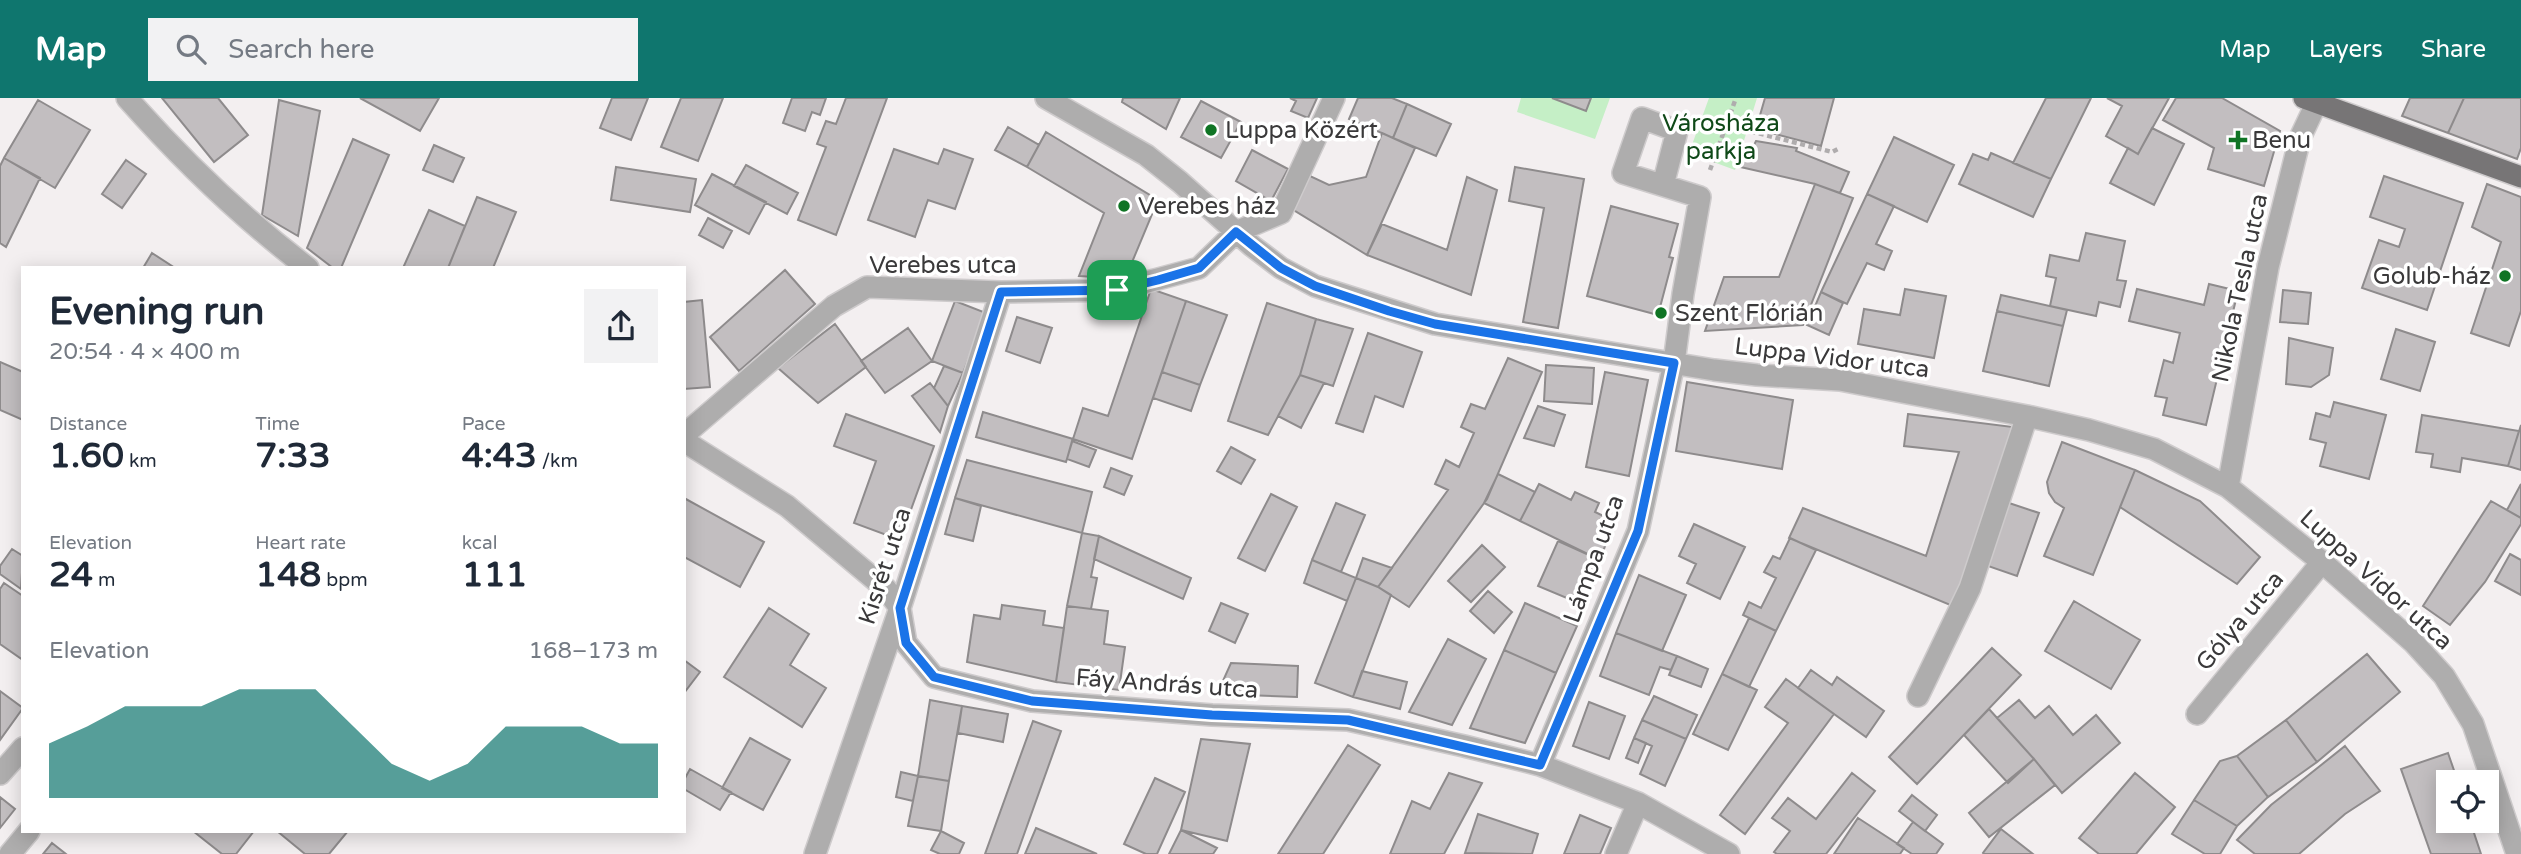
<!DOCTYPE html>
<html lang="en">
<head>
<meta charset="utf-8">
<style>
  :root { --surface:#fff; --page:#f2f2f3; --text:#1f2937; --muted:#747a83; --accent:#0f766e }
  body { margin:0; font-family:"Varela Round",sans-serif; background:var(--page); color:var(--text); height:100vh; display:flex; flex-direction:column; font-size:26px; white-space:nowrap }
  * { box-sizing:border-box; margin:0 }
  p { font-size:23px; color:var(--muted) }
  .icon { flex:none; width:38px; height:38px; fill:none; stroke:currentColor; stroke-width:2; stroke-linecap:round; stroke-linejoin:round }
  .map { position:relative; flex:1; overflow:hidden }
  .drawer { position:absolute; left:21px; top:168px; width:665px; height:567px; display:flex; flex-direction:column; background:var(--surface); border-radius:0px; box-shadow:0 4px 18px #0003 }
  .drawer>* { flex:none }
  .fabs { position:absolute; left:2436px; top:672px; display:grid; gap:14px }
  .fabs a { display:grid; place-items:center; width:63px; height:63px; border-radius:0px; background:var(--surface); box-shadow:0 4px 18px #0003; font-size:35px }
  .pin { position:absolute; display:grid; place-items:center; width:60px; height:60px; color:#fff; margin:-30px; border-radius:14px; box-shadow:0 4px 10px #0006 }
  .round { display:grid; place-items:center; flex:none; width:74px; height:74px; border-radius:0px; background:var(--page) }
  .head { display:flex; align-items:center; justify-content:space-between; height:119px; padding:0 28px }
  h1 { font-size:38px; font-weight:700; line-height:52px }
  .figures { display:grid; grid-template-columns:repeat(3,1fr); gap:10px; height:119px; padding:7px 28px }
  .figures div { display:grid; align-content:center }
  .figures b { font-size:35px; font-weight:700 }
  .figures small { font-size:19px; font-weight:400 }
  .figures p { font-size:19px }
  .chart { height:196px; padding:14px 28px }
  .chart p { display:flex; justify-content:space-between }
  .chart svg { width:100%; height:126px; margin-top:7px; fill:var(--accent); opacity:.7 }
  header { display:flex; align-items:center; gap:42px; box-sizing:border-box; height:98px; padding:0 35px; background:var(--accent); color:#fff }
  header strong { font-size:33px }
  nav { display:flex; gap:38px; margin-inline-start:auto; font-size:24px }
  .search { width:490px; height:63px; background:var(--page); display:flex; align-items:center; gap:18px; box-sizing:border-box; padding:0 24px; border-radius:0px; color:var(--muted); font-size:26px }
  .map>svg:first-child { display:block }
  .green { fill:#c5efc6 }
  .building { fill:#c2bec0; stroke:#8e8b8c; stroke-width:2 }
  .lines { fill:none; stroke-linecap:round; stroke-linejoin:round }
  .minor-casing { stroke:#cecbcc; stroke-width:24 }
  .major-casing { stroke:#cecbcc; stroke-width:24 }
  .path { stroke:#afacad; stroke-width:4.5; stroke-dasharray:5 3.5; stroke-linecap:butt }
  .minor { stroke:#aeadad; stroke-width:21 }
  .major { stroke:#777576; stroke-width:21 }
  .route-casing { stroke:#fff; stroke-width:14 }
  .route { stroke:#1a73e8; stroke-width:9 }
  .poi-dot { fill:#0f7424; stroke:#fff; stroke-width:2.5 }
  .labels { text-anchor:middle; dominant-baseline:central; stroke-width:7; stroke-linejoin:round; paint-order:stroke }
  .park-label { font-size:24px; fill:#0f4918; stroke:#fff }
  .poi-label { font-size:24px; fill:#3a393a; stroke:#fff; text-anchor:start }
  .street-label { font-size:24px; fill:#3a393a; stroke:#fff }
</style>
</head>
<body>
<header>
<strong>Map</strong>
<div class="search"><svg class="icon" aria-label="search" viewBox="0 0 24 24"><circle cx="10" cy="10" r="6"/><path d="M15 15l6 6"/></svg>Search here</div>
<nav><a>Map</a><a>Layers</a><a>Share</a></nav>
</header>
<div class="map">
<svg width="2521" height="756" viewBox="0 0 2521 756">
  <rect width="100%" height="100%" fill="#f3eff0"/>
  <path class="green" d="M1521,0h89l-15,41 -78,-27z
    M1709,0h48l-22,72 -46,-17z"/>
  <path class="building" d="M162,0h56l30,37 -34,27z
    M360,0h79l-19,33z
    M612,0h36l-17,42 -31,-12z
    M681,0h42l-25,63 -37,-14z
    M792,0h34l-6,17 -8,-3 -7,19 -22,-8z
    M846,0h41l-51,137 -38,-15 28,-73 -9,-3 9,-23 10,3z
    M1123,0h57l-14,31 -44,-27z
    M1290,0h27l-9,20 -17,-7 5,-10z
    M1358,0h34l15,6 -14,34 -44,-19z
    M1552,0h39l-5,13z
    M1765,0h69l-13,48 -65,-17z
    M2046,0h45l-40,81 -38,-16z
    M2107,0h62l-31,56 -32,-18 16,-30z
    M2176,0h46l58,33 -16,55 -56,-17 6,-21 -51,-28z
    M2410,0h54l-16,35 -46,-17z
    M2464,0h57v50l-4,11 -69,-26z
    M38,2l52,30 -35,58 -51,-30z
    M279,2l41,11 -22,125 -36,-21z
    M1201,3l40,21 -20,36 -40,-21z
    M1407,6l44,20 -15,32 -43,-18z
    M1008,29l31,18 -12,22 -32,-17z
    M2152,30l32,16 -30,61 -44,-22 18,-35 10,6z
    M1046,34l112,68 -33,79 -46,-3 25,-63 -77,-46z
    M1382,35l33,15 -48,107 -75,-46 16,-34 21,10 37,-8z
    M1894,39l60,28 -27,57 -60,-28z
    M353,41l36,16 -48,113h-8l-26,-20z
    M1756,43l41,7 -1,3 53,21 -9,21 -25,-9 -79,-18 7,-17h9z
    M434,47l30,13 -11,24 -30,-12z
    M894,51l44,15 6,-15 29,10 -18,50 -27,-9 -13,37 -47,-17z
    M1252,52l36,19 -17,32 -35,-20z
    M1991,55l60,26 -18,38 -74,-33 14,-30 15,6z
    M4,60l36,20 -34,69 -6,-4v-77z
    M126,62l20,14 -24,34 -20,-14z
    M746,67l52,28 -11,21 -53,-28z
    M616,69l80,12 -6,33 -79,-12z
    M1515,69l69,12 -26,149 -35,-6 21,-114 -35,-7z
    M712,76l54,28 -17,32 -54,-29z
    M2384,78l79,27 -36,107 -65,-22 17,-48 20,7 6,-18 -35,-12z
    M1467,79l30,13 -26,105 -104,-40 15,-31 65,26z
    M1815,86l38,14 -50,127 -98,6 19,-54h55z
    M2487,86l34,13v114l-12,35 -38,-13 30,-91 -29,-15z
    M1867,96l27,12 -18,38 16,7 -8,19 -17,-7 -20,41 -26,-12z
    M477,99l39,15 -23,56h-45z
    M1611,108l67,18 -9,33 4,1 -15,57 -71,-19z
    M429,112l36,16 -17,42h-45z
    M708,120l24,13 -9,17 -24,-13z
    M2086,135l39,8 -8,39 9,1 -6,26 -21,-5 -3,14 -46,-10 6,-28 -10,-2 4,-21 29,6z
    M152,155l23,15h-32z
    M785,172l30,34 -76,67 -29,-34z
    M2209,186l29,7 -32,134 -43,-10 4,-17 -12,-2 9,-36 9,3 7,-30 -51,-12 8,-32 67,16z
    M1151,191l35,12 -54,158 -59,-20 10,-31 25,8z
    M1905,191l41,7 -12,62 -76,-14 6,-35 36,6z
    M2283,192l28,3 -3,31 -28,-2z
    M1821,194l22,11 -14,32 -22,-10z
    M2001,197l66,15 -4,16 -66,-15z
    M702,202l8,87 -26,2v-87z
    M955,203l31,12 -23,60 -31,-12z
    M1186,203l41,14 -27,70 -38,-13z
    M1267,205l49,16 -16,56 -32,60 -40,-14z
    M1997,213l66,15 -14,60 -66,-15z
    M1017,219l35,11 -12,35 -34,-12z
    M1316,221l37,10 -20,57 -33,-11z
    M835,226l31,43 -48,36 -40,-35z
    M908,230l24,33 -47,32 -24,-32z
    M2396,231l39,13 -15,49 -39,-12z
    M1368,235l54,19 -19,55 -28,-11 -12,36 -27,-9z
    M2289,240l44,10 -4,27 -18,12 -25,-3z
    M1508,260l34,14 -55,127 -78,108 -31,-20 70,-97 -13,-6 11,-24 13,7 15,-34 -13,-6 10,-23 14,5z
    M0,264l23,10v48l-23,-10z
    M1546,267l48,3 -2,36 -48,-3z
    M944,268l19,7 -15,33 -14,-18z
    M1162,274l38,13 -9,26 -38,-13z
    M1605,274l43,8 -19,96 -43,-9z
    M1300,277l24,8 -23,45 -23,-12z
    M1687,284l106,18 -11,69 -106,-18z
    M930,285l18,23 -8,26 -28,-36z
    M2334,304l52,13 -17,64 -49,-13 6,-23 -16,-4 6,-26 14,4z
    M1538,308l27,9 -11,31 -30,-8z
    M983,314l90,27 -7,23 -90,-25z
    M846,316l88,32 -34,94 -46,-17 22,-62 -42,-15z
    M1908,316l105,13 -58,180 -166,-69 14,-30 123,48 33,-104 -55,-6z
    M2422,317l97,16 -11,35 -46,-8 -2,14 -29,-5 2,-13 -17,-2z
    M2521,327v45l-13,-4z
    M1072,343l24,9 -7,17 -22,-8z
    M2062,344l73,28 -42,105 -49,-19 20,-48 -9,-6 -6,-9 -2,-11z
    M1231,349l24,13 -14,24 -24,-13z
    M967,362l125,32 -10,41 -127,-35z
    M1111,370l21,8 -8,19 -20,-8z
    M2135,372l65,31 60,56 -23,27 -117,-77z
    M1498,376l37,18 -15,29 -36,-18z
    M1539,386l32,16 4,-8 24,11 -4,9 19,9 -14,39 -80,-39z
    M2521,386v34l-14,-8z
    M1271,396l26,13 -32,64 -27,-13z
    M684,400l80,44 -24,45 -56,-30z
    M955,400l26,8 -8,35 -28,-7z
    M2491,403l30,17v6l-36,58 -35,43 -27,-19z
    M2006,404l33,11 -22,63 -32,-11z
    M1336,405l29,12 -24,57 -29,-12z
    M1694,426l51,23 -25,52 -33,-16 9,-19 -17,-8z
    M1082,435l17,3 -8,41 6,1 -6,31 -24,-3z
    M1099,438l92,42 -8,21 -89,-40z
    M1790,440l26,12 -40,81 -33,-16 6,-13 12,6 15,-30 -12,-6 9,-16 7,3z
    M1558,443l42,19 -19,44 -43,-18z
    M1482,447l23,22 -34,35 -23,-21z
    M12,451l11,7 -2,33 -21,-15v-8z
    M2510,456l11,6v35l-26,-14z
    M1363,460l29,10 -14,19 -22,-9z
    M1312,462l44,18 -9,23 -43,-18z
    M1639,477l47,20 -24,56 -46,-18z
    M1356,480l22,9 13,8 -38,102 -38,-14z
    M4,485l19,13v64l-23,-16v-55z
    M1488,493l24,21 -18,21 -24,-22z
    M2074,503l66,39 -29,49 -66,-38z
    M1221,505l27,11 -13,29 -26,-12z
    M1525,505l52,23 -21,47 -52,-23z
    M1002,507l43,6 -2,14 21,3 -8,54 -89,-20 7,-47 26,4z
    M1067,508l41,5 -4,33 21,3 -6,43 -63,-8z
    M769,510l40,26 -19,31 36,23 -24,39 -78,-50z
    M1749,520l27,13 -27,56 -27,-13z
    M1616,535l61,23 -6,14 -11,-3 -11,28 -49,-19z
    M1448,541l38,20 -34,66 -43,-13z
    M1992,550l29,27 -104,109 -28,-27z
    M1504,552l52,23 -31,70 -55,-15z
    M2367,556l33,38 -83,70 -31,-42z
    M1677,558l31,13 -7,18 -32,-12z
    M684,562l16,12 -16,21z
    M1231,565l67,3 -1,31 -80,-3z
    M1811,572l21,15 5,-8 47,34 -18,26 -68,-49z
    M1362,573l45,11 -7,27 -47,-12z
    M1722,576l35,16 -29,60 -35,-16z
    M1786,581l48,35 -89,120 -25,-19 68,-92 -23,-16z
    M0,593l23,17 -23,32z
    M1654,598l43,19 -11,24 -44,-19z
    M930,602l32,6 -13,75 -31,-5z
    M2019,602l16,18 14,-12 24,29 23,-20 24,28 -58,50 -28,-34 -37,-41z
    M1589,604l36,14 -16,43 -36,-13z
    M962,608l46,8 -5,28 -45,-9z
    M1989,611l45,50 -26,24 -44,-48z
    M1642,622l44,19 -21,47 -25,-12 12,-28 -18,-8z
    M2286,622l31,42 -49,35 -31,-41z
    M1033,623l28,10 -44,123h-32z
    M750,640l40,22 -27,50 -41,-22z
    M1634,640l12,5 -8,20 -12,-5z
    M1201,641l49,5 -23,97 -46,-11z
    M1348,647l32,20 -57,89h-45z
    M2345,648l35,45 -35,23 -46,40h-44l-18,-14 34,-35z
    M2448,655l10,29h-10v39h22l11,33h-50l-30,-85z
    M2237,658l31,41 -31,29 -43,-26 26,-39z
    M2034,661l21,26 -66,52 -20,-24z
    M690,671l41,23 -11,18 -36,-21v-9z
    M901,674l17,4 -5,25 -17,-4z
    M1449,675l33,10 -38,71h-54l22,-53 18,8z
    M1852,675l23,18 -49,63h-49l-3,-2 16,-21 -18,-13 16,-20 28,21z
    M2135,675l40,34 -39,47h-37l-20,-16z
    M918,678l31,5 -8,50 -33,-5z
    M1155,680l30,14 -28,62h-11l-22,-10z
    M1912,697l25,20 -12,16 -26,-20z
    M0,699l15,12 -15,19z
    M2194,702l43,26 -17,28h-15l-33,-20z
    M1478,716l60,20 -6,20 -67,-1z
    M1580,717l31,13 -11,26h-36z
    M1858,720l46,30 -4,6h-66z
    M1913,724l30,22 -7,10h-24l-15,-10z
    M1036,730l61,26h-72z
    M2001,731l32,25h-49l-1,-1z
    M1181,732l36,18 -4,6h-44z
    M193,733h61l-18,23h-14z
    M277,733h71l-19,23h-24z
    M941,733l23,12 -5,11h-19l-9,-4z
    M52,745l14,11h-23z"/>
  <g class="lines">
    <g class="minor-casing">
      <path id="minor" d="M127,0c55,62 115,120 181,170
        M1046,0l100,57 34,27 72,64 29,22 34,18 120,38 279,46 43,5 83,5 187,36 62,14 65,19 74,38 94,75 91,80 31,34 29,48 44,130
        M684,337l150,-129 33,-19 134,5 116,-2 82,-22 37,-36 45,-19 53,-115
        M684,343l103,65 99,83 14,19 6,35 28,34 98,24 180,14 136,5 116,26 76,19 98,38 91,51
        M2228,389l40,-220 32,-129 16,-34
        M1918,598l52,-108 57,-172
        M2197,616l125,-152
        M1540,667l98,-234 36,-168 9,-69 17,-97 -77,-24 19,-55 35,13 -14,54
        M0,676l23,-26
        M10,756l19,-23
        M815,756l85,-246 101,-316
        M1616,756l22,-51"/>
    </g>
    <g class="major-casing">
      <path id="major" d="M2304,0l217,79"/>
    </g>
    <path class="path" d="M1726,27l106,27 6,-3
      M1710,72l26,-72"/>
    <use href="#minor" class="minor"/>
    <use href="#major" class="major"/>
  </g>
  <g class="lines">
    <g class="route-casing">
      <path id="route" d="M1236,134l45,36 34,18 74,25 46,13 239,39 -36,168 -98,234 -192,-45 -136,-5 -180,-14 -98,-24 -28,-34 -6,-35 101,-316 116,-2 41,-10 41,-12z"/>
    </g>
    <use href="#route" class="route"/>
  </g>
  <g class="poi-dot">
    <circle cx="1211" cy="32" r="7"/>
    <path d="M2234.5 31.5h7v7h7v7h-7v7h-7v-7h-7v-7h7z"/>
    <circle cx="1124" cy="108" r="7"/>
    <circle cx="2505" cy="178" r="7"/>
    <circle cx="1661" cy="215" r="7"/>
  </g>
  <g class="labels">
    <g class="park-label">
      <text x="1721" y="25">Városháza<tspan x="1721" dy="28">parkja</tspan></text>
    </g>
    <g class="poi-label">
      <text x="1225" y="32">Luppa Közért</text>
      <text x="2252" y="42">Benu</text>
      <text x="1138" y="108">Verebes ház</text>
      <text x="2491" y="178" text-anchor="end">Golub-ház</text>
      <text x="1675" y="215">Szent Flórián</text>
    </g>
    <g class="street-label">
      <text x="943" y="167">Verebes utca</text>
      <text transform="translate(2240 190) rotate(-78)">Nikola Tesla utca</text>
      <text transform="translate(1832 260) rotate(7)">Luppa Vidor utca</text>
      <text transform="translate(1594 461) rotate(-70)">Lámpa utca</text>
      <text transform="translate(885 468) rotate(-72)">Kisrét utca</text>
      <text transform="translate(2376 482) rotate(42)">Luppa Vidor utca</text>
      <text transform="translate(2240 523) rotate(-50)">Gólya utca</text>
      <text transform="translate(1167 586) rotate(4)">Fáy András utca</text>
    </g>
  </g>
</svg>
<div class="fabs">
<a><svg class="icon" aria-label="locate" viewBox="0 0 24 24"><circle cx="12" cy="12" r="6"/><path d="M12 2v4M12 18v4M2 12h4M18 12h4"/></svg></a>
</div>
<div class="pin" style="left:1117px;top:192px;background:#1e9e55"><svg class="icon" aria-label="arrive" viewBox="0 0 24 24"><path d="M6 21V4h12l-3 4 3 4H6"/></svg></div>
<section class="drawer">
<div class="head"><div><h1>Evening run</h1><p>20:54 · 4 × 400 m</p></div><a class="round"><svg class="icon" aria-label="share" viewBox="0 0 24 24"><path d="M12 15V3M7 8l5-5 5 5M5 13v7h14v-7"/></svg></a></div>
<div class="figures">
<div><p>Distance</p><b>1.60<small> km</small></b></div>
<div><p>Time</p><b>7:33</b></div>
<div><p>Pace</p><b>4:43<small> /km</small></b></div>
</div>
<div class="figures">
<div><p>Elevation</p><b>24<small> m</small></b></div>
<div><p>Heart rate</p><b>148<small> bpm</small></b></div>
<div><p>kcal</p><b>111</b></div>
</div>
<div class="chart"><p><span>Elevation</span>168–173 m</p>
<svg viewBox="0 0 160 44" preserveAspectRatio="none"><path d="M0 44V25L10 19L20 12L30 12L40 12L50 6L60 6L70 6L80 19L90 32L100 38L110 32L120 19L130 19L140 19L150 25L160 25V44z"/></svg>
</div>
</section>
</div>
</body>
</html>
